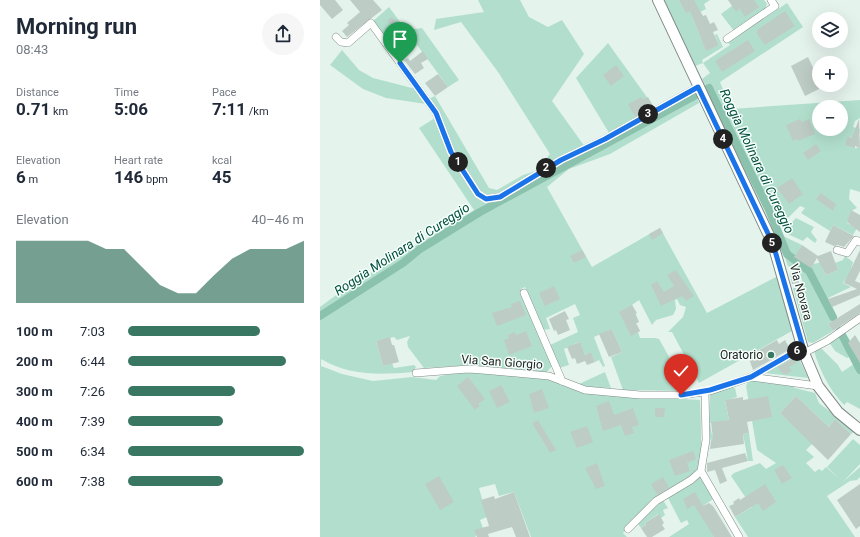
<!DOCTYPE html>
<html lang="en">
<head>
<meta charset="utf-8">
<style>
  :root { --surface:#fff; --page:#f6f6f7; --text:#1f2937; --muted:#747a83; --accent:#3a7763 }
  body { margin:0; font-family:Roboto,sans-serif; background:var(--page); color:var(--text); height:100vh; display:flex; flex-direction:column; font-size:15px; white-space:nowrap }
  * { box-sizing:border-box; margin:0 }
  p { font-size:13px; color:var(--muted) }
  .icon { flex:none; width:22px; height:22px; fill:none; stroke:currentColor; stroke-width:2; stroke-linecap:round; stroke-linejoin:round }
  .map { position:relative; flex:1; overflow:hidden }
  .sheet { display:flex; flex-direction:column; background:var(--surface); width:320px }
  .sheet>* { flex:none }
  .buttons { position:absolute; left:492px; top:12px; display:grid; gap:8px }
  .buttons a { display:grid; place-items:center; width:36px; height:36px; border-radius:50%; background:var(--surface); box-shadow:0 4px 16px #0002; font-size:20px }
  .pin { position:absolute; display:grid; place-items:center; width:34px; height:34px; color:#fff; margin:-41px -17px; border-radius:50% 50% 50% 0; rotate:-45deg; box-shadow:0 0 4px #0007 }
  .pin .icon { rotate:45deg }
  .km { position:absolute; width:20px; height:20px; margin:-10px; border-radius:50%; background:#222; color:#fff; font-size:11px; line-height:20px; text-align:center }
  .round { display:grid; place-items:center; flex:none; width:42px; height:42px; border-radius:21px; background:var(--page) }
  .headline { display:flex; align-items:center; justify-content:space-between; height:68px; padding:0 16px }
  h1 { font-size:22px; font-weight:700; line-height:30px }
  .metrics { display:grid; grid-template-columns:repeat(3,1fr); gap:6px; height:68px; padding:4px 16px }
  .metrics div { display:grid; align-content:center }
  .metrics b { font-size:17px; font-weight:700 }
  .metrics small { font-size:11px; font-weight:400 }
  .metrics p { font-size:11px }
  .chart { height:112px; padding:8px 16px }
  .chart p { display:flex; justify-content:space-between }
  .chart svg { width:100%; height:72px; margin-top:4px; fill:var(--accent); opacity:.7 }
  ul { padding:0 16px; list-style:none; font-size:13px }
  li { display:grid; grid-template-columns:64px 48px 1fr; align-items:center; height:30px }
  li i { height:10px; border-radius:5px; background:var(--accent) }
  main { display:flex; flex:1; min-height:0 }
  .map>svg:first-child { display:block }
  .green { fill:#b2dfcd; fill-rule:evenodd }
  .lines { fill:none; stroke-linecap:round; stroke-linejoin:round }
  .canal { stroke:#8bc2ad; stroke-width:8 }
  .building { fill:#beccc6 }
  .street-casing { stroke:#808c87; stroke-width:8 }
  .secondary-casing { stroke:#808c87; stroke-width:12 }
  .street { stroke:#fff; stroke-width:7 }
  .secondary { stroke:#fff; stroke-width:10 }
  .route-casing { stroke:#fff; stroke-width:8 }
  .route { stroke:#1a73e8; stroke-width:5 }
  .poi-dot { fill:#3a7763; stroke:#f6fffb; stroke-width:1.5 }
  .labels { text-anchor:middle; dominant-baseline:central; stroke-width:3; stroke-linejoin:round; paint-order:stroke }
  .street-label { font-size:12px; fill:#212624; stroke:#f6fffb }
  .poi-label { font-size:12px; fill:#212624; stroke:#f6fffb; text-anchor:end }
  .water-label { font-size:13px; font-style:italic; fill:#024f3c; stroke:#f6fffb }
</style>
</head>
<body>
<main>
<section class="sheet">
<div class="headline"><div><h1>Morning run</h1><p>08:43</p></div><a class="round"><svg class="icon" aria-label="share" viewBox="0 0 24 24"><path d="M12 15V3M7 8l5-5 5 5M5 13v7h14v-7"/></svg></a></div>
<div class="metrics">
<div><p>Distance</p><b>0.71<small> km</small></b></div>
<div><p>Time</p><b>5:06</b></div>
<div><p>Pace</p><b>7:11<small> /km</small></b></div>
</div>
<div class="metrics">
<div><p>Elevation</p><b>6<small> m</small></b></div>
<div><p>Heart rate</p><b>146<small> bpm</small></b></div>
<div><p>kcal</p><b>45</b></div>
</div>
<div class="chart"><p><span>Elevation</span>40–46 m</p>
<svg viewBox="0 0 160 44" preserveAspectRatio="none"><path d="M0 44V6L10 6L20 6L30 6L40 6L50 11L60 11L70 22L80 33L90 38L100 38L110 27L120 17L130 11L140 11L150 11L160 6V44z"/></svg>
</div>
<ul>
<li><b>100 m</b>7:03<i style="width:75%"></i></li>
<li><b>200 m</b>6:44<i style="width:90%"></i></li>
<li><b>300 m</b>7:26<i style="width:61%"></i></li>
<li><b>400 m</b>7:39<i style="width:54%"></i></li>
<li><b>500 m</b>6:34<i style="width:100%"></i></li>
<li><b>600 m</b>7:38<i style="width:54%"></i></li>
</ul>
</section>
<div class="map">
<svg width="540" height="537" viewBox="0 0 540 537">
  <rect width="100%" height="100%" fill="#e5f3ed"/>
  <path class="green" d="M158,0h42l9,17 19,10 14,-7 22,34 -32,47 36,50 106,-60 5,12 -89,51 -41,15 -22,18 45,80 68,-39 47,85 71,-37 14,55 -93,52 -27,-51h-4l15,-15 3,-10 -6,-2 -3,-6 -2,1 1,9 -3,6 -17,5 -4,5 -13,-25 -7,5 7,17 -3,1 4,8 -2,1 2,6h15l4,1 26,46 1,6 -63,-1 -12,-33 11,-5 -10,-23 -18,8 11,29 -2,1 -4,-7 -4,2 -4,-9 -6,2 -6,-13 -15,7 5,16 -10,3 -9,-23 28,-13 -5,-14 7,-3 -5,-11 -29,14 4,11 -7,1 -18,-43 -4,2 31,77 -6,7 -74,-8 -48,3 -16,-21 -1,-5 3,-6 -13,4 -3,-3 -18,4 7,25 9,-3 2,5 20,-3 2,2 -3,5c-33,3 -63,4 -92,-13v7l21,8 31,7 39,-4 24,3 4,-4 29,-5 78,8 36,14 117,7c0,15 4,58 -3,70 -9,13 -33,21 -46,31 -11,10 -19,21 -28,32l4,4h-96l-17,-45 -15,4 -4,-12 -16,4 8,29 -7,3 3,8 -8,9h-155v-230l23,-17 131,-80 -55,-82 19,-12 -9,-17 6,-3 54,92 8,2 26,-15 13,-4 14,-17 -52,-82 -37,-50 -27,8 2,-11 48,-7z
    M343,0h47l-6,4 2,5 -14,7 14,34 13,-5 -4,-10 2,-1 6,13 -21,13 1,3 27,-18 -2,-3 59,-39 16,24 -83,55 11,27 129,-9v18l-5,3 -2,6 7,2 -2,11 -10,-4 8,13 1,-2 3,1v44l-10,-3 -1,10 8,9 -6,3 -4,12 10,5 -4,7 -20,-10 -3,6 -29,-18 4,-5 -5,-2 -25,25 -73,-152 8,-6 -7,-10 -8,3zM499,107h22v22h-22z
    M420,0h24l3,4 -2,5 -31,22 -13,-17z
    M69,7l17,23 16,-2 37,52 -11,7 -31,-42 -19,16 -27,-38z
    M288,43l46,64 -45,26 -33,-55z
    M22,50l17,20 14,8 43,11 10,15 -40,-6 -23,-9 -33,-24z
    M476,218l18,9 -3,5 6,8 -2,3 -8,-6 -4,4 -20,-9z
    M461,235l21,10 -7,12 15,11 3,-4 10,-2 -1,5 4,8 12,-5 -3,-7 8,-3 2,-4 8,6 -4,13 -6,8 8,4 -23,11 9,21 -9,5 5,7 -20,12 -5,-1 -15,-54 10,-5 -4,-12 -11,-5 -11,-30z
    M524,332l6,8 -2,3 9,15 3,1v50l-13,-7 -3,3c-15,-16 -24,-34 -30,-54l6,-4 18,18 4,7 15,-10 -6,-6 -4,2 -12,-7 -6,-9z
    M477,354l11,24 -44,-5z
    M285,372l6,16 -22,-1 -10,-3z
    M429,379l42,6 4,3 20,5 4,10 36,28 -4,3 -16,-15 -6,8 -33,-31 -16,17 33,30 -7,7 8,7 -8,6 9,9 4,-3 3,2 4,-4 15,13 -14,-13 26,-28 7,6v19l-17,18 17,-15v10l-3,3 -7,1 -23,15 28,41h-107l-13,-20 17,-10 -21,-31 3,-3 26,-10 6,6 10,-6 -19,-13 -11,-64z
    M408,386l7,2 2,9 -12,4 4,19 -19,3 2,12 11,-2v5l-14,2 1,-45z
    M429,433l4,28h-5l-5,-27z
    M381,476l12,23 -10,7 11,31h-45l20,-13 -2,-4 -6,3 -14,-27z
    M343,500l5,8 -5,2 2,5 -4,3 -3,-4 -13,9 1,2 -5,3 -3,-4z"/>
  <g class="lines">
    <path class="canal" d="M0,316l83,-53 17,-14 60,-37 229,-124 60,122 18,44 22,17 24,46
      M520,331l20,39"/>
  </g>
  <path class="building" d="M0,0h15l8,10 -11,9 -12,-14z
    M30,0h23l9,10 -35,27 -5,-6 7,-6 -2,-2 13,-11z
    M359,0h15l9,16 3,-1 4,9 4,-2 4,8 -5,2 6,13 -13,6 -16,-40 -4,2z
    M408,0h26l5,7 -14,10 -5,-8 -4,3z
    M465,11l10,15 -30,19 -8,-11v-4z
    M72,17l12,14 -4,4 -13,-15z
    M428,40l7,11 -33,21 -7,-11z
    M103,51l5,8 -7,4 3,5 -9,6 -11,-14 4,-2 2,3z
    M488,57l11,23v9l-14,7 -14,-30z
    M296,65l8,11 -13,10 -8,-11z
    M118,74l10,13 -13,9 -10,-13z
    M321,97l2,2 5,-2 5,9 -18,11 -7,-13z
    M480,119l2,3 7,-3 6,15 -17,7 -1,-2 -4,2 -7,-16z
    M539,119l1,29 -5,-2v2l-10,-3 3,-9 4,2z
    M496,144l5,7 -13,9 -5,-7z
    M472,178l11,16 -14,10 -12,-16z
    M501,193l15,11 -3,7 -17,-12z
    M531,210l9,5v17l-13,-10z
    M513,225l21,11 -10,11 -6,-2 -4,1 -9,-4z
    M340,228l3,5 -11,7 -3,-6z
    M482,245l16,11 13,-5 7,19 -12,5 -9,-17 -6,10 -17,-11z
    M262,250l4,7 -12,6 -4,-7z
    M540,250v21l-5,10 5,2v12l-28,12 -4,-8 29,-10 -13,-6z
    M356,270l18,26 -8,5 -4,-5 -21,10 -10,-21 6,-4 7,11 10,-6 -7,-11z
    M477,272l2,11 -7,1 -2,-11z
    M234,286l6,13 -15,7 -6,-13z
    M200,301l6,14 -29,11 -5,-13 20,-6 -1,-3z
    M540,304v9l-27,18 -5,-7z
    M312,305l5,8 -2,1 4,8 -3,1 4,8 -9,5 -12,-24z
    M245,311l4,8 -3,1 4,10 -12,5 -2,-5 -2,1 -5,-12z
    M292,329l10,23 -13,5 -10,-23z
    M206,331l6,15 -23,9 -5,-15 5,-2 -1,-3 7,-3 1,3z
    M535,335l5,8v20l-12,-20z
    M70,337l2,8h2l5,17 -16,4 -7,-25z
    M457,340l2,4 6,-4 5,9 -37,21 -5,-14z
    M260,342l5,13 6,-3 4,10 -8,3 -2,-4 -8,3 -2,-6 -3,1 -5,-12z
    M475,358l2,5 -8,4 3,4 -7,4 -6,-5 -1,-3z
    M148,377l17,22 -7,5 2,2 -5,4 -18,-24z
    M181,385l9,17 -13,6 -8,-17z
    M222,389l7,19 -15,5 -5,-19z
    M448,396l4,21 -25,5 2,11 -6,1 1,10 -34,5 1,-9 2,-1 -2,-17 18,-2 -4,-20 18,-3v3z
    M476,396l33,31 6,-8 16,15 -23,26 -48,-47z
    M289,401l5,14 19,-7 6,17 -7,2 2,6 -9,3 -4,-11 -18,6 -7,-25z
    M335,408h10l-1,9h-9z
    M218,420l18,30 -6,3 -18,-30z
    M267,426l6,16 -16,6 -7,-16z
    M373,451l3,8 -9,4 3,8 -15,5 -6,-16z
    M425,453l3,8 -26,7 5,13 -7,3 -5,-14 -8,2v-9z
    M277,463l8,23 -9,3 -11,-21z
    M463,465l9,13 -10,6 -8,-14z
    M119,476l15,26 -14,8 -15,-26z
    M343,477l6,11 -12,7 -6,-11z
    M445,484l11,18 -13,9 -5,-8 -23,14 -6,-11 5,-2 -1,-2 6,-4 1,2z
    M540,484v42l-4,3 -19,-29z
    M194,492l16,45h-14l-4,-10 -24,7 1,3h-12l-3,-7 15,-4 -8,-26 13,-4 1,3z
    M375,492l8,14 6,-3 4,3 19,31h-18l-20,-32 -7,4 -4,-10z
    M339,514l5,9 -2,2 3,4 -13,8h-5l-6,-9 5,-3 -1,-2z"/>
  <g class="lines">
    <g class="street-casing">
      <path id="street" d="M16,37l5,5 7,1 23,-20 65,90 15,39 27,42 8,5 14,-2 61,-37 44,-21 93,-52
        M407,39l48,-33 -4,-6
        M517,250l10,3 9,-13 4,2
        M204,293l38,88
        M484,353l23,-12 33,-23
        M96,373l52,-4 14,1 67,6 36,14 55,5h41l29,-4 41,-14 52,-30
        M431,377l67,9
        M381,471l38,66
        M308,529l28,-28 35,-21 10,-9 5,-31 -1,-49"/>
    </g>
    <g class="secondary-casing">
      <path id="secondary" d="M338,0l115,244 31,109 14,33 20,26 22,18"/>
    </g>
    <use href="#street" class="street"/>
    <use href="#secondary" class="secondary"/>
  </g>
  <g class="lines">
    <g class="route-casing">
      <path id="route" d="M80,63l36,50 15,39 27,42 8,5 14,-2 61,-37 44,-21 93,-52 75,157 30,103 -52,30 -41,13 -29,5"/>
    </g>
    <use href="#route" class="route"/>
  </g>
  <circle class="poi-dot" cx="451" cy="355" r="4"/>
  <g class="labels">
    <g class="street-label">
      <text transform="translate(481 292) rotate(75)">Via Novara</text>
      <text transform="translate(182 362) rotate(4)">Via San Giorgio</text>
    </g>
    <g class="poi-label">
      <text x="443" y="355">Oratorio</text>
    </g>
    <g class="water-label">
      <text transform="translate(437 161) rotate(65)">Roggia Molinara di Cureggio</text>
      <text transform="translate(82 249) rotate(-33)">Roggia Molinara di Cureggio</text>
    </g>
  </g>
</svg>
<div class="buttons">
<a><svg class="icon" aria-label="layers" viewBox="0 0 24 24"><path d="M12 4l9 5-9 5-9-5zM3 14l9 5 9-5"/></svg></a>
<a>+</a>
<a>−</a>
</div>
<div class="pin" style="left:80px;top:63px;background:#1e9e55"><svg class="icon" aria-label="arrive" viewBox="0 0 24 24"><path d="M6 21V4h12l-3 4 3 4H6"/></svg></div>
<div class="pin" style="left:361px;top:395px;background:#d93025"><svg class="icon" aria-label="check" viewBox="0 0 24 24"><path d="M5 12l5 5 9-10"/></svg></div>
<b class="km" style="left:138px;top:162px">1</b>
<b class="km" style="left:226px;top:168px">2</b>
<b class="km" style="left:328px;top:114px">3</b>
<b class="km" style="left:403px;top:139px">4</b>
<b class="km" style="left:452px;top:243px">5</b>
<b class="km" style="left:477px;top:351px">6</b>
</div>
</main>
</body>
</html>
